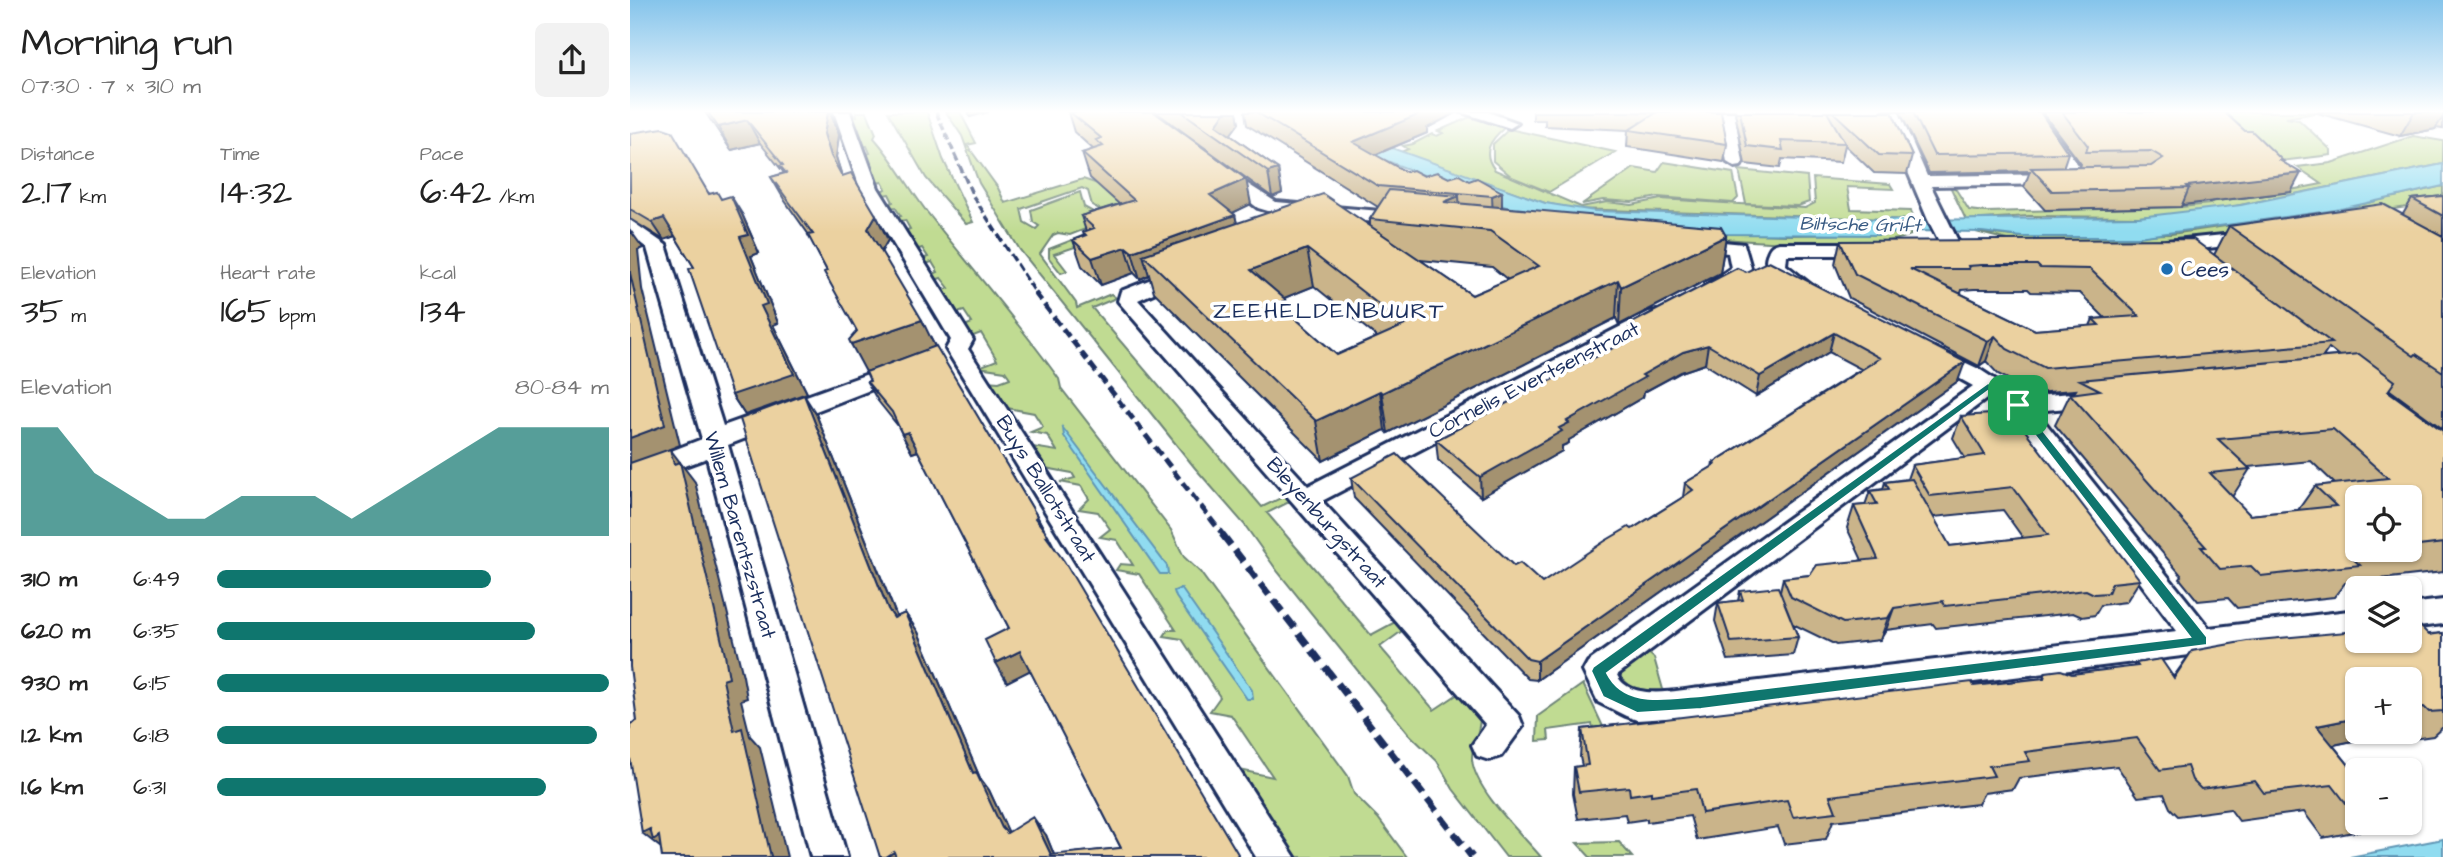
<!DOCTYPE html>
<html lang="en">
<head>
<meta charset="utf-8">
<style>
  :root { --surface:#fff; --page:#f2f2f2; --text:#222; --muted:#767676; --accent:#0f766e }
  body { margin:0; font-family:"Architects Daughter",sans-serif; background:var(--page); color:var(--text); height:100vh; display:flex; flex-direction:column; font-size:26px; white-space:nowrap }
  * { box-sizing:border-box; margin:0 }
  p { font-size:23px; color:var(--muted) }
  .icon { flex:none; width:38px; height:38px; fill:none; stroke:currentColor; stroke-width:2; stroke-linecap:round; stroke-linejoin:round }
  .map { position:relative; flex:1; overflow:hidden }
  .drawer { display:flex; flex-direction:column; background:var(--surface); width:630px }
  .drawer>* { flex:none }
  .buttons { position:absolute; left:1715px; top:485px; display:grid; gap:14px }
  .buttons a { display:grid; place-items:center; width:77px; height:77px; border-radius:10px; background:var(--surface); box-shadow:0 2px 5px #0004; font-size:35px }
  .pin { position:absolute; display:grid; place-items:center; width:60px; height:60px; color:#fff; margin:-30px; border-radius:14px; box-shadow:0 4px 10px #0006 }
  .round { display:grid; place-items:center; flex:none; width:74px; height:74px; border-radius:10px; background:var(--page) }
  .head { display:flex; align-items:center; justify-content:space-between; height:119px; padding:0 21px }
  h1 { font-size:38px; font-weight:600; line-height:52px }
  .stats { display:grid; grid-template-columns:repeat(3,1fr); gap:10px; height:119px; padding:7px 21px }
  .stats div { display:grid; align-content:center }
  .stats b { font-size:35px; font-weight:600 }
  .stats small { font-size:19px; font-weight:400 }
  .stats p { font-size:19px }
  .chart { height:196px; padding:14px 21px }
  .chart p { display:flex; justify-content:space-between }
  .chart svg { width:100%; height:126px; margin-top:7px; fill:var(--accent); opacity:.7 }
  ul { padding:0 21px; list-style:none; font-size:23px }
  li { display:grid; grid-template-columns:112px 84px 1fr; align-items:center; height:52px }
  li i { height:18px; border-radius:9px; background:var(--accent) }
  main { display:flex; flex:1; min-height:0 }
  .map>svg:first-child { display:block }
  .green { fill:#c0db92; stroke:#6e8578; stroke-width:2 }
  .water { fill:#90dcf0; stroke:#6197b6; stroke-width:2 }
  .lines { fill:none; stroke-linecap:round; stroke-linejoin:round }
  .street-casing { stroke:#1b2f5e; stroke-width:6 }
  .street { fill:#fff; fill-rule:evenodd }
  .rail-far2 { stroke:#1b2f5e; stroke-width:3.5; stroke-dasharray:8 3.5; stroke-linecap:butt }
  .rail-far1 { stroke:#1b2f5e; stroke-width:5; stroke-dasharray:10 5; stroke-linecap:butt }
  .rail { stroke:#1b2f5e; stroke-width:7; stroke-dasharray:14 7; stroke-linecap:butt }
  .wall { fill:#cab48a; stroke:#1b2f5e; stroke-width:2; fill-rule:evenodd }
  .shaded-wall { fill:#a49270; stroke:#1b2f5e; stroke-width:2 }
  .building { fill:#ebd1a0; stroke:#1b2f5e; stroke-width:2; fill-rule:evenodd }
  .route { fill:#0f766e; stroke:#fff; stroke-width:2; fill-rule:evenodd }
  .poi-dot { fill:#1f6fb2; stroke:#fff; stroke-width:2.5 }
  .labels { text-anchor:middle; dominant-baseline:central; stroke-width:7; stroke-linejoin:round; paint-order:stroke }
  .far-water-label { font-size:19px; font-style:italic; fill:#385a82; stroke:#fff }
  .poi-label { font-size:21px; fill:#1b2f5e; stroke:#fff; text-anchor:start }
  .street-label { font-size:21px; fill:#1b2f5e; stroke:#fff }
  .neighbourhood-label { font-size:23px; letter-spacing:2px; fill:#1b2f5e; stroke:#fff }
</style>
</head>
<body>
<main>
<section class="drawer">
<div class="head"><div><h1>Morning run</h1><p>07:30 · 7 × 310 m</p></div><a class="round"><svg class="icon" aria-label="share" viewBox="0 0 24 24"><path d="M12 15V3M7 8l5-5 5 5M5 13v7h14v-7"/></svg></a></div>
<div class="stats">
<div><p>Distance</p><b>2.17<small> km</small></b></div>
<div><p>Time</p><b>14:32</b></div>
<div><p>Pace</p><b>6:42<small> /km</small></b></div>
</div>
<div class="stats">
<div><p>Elevation</p><b>35<small> m</small></b></div>
<div><p>Heart rate</p><b>165<small> bpm</small></b></div>
<div><p>kcal</p><b>134</b></div>
</div>
<div class="chart"><p><span>Elevation</span>80–84 m</p>
<svg viewBox="0 0 160 44" preserveAspectRatio="none"><path d="M0 44V6L10 6L20 22L30 30L40 38L50 38L60 30L70 30L80 30L90 38L100 30L110 22L120 14L130 6L140 6L150 6L160 6V44z"/></svg>
</div>
<ul>
<li><b>310 m</b>6:49<i style="width:70%"></i></li>
<li><b>620 m</b>6:35<i style="width:81%"></i></li>
<li><b>930 m</b>6:15<i style="width:100%"></i></li>
<li><b>1.2 km</b>6:18<i style="width:97%"></i></li>
<li><b>1.6 km</b>6:31<i style="width:84%"></i></li>
</ul>
</section>
<div class="map">
<svg width="1813" height="857" viewBox="0 0 1813 857">
  <rect width="100%" height="100%" fill="#fff"/>
  <filter id="ink" filterUnits="userSpaceOnUse"><feTurbulence type="fractalNoise" baseFrequency=".0143" numOctaves="2"/><feDisplacementMap in="SourceGraphic" scale="14" xChannelSelector="R" yChannelSelector="G"/><feConvolveMatrix kernelMatrix="1 2 1 2 8 2 1 2 1" color-interpolation-filters="sRGB"/></filter>
  <g filter="url(#ink)">
    <path class="green" d="M226,112h11l9,22 -2,4c20,22 35,50 53,74 44,56 90,108 132,167l2,9 110,142 13,27 16,15 148,204 6,18 24,24 29,39h-114l-63,-89 43,9 -42,-62 -21,-4 10,-14 -38,-58 -18,-3 4,-6h8l-37,-56 -23,-4 4,-6 13,1 -16,-25 -17,-3 10,-8 -12,-17 -19,-3 10,-10 -8,-13 -21,-4 15,-4 -3,-5 -32,-6 -13,-21 30,5 -10,-16 -16,-3 12,-5 -9,-14 -32,-6 -18,-26 15,1 11,-4 -5,-7 -26,-4 18,-7 -16,-27 -13,5 -6,-11 10,-4 -8,-12 -10,3 -15,-22 10,-4 -8,-10 -9,3 -4,-5 10,-4 -6,-10 -10,3 -3,-5 9,-3 -6,-9 -9,3 -12,-19 9,-3 -5,-9 -10,2 -3,-4 9,-2 -6,-9 -9,2 -1,-4 8,-3 -4,-8 -9,2 -3,-4 9,-3 -4,-7 -9,2 -11,-29 8,-2 -3,-7 -8,2 -9,-31 7,-1z
      M258,112h39l16,47 30,63 -7,2 -40,-46z
      M316,112h14l16,31 -9,2 31,43 7,15 78,-24 15,5 45,40 -89,30 13,17 -6,2 -12,-15v-9l36,-14 18,-24 -11,-6 -4,-14 -6,-3 -61,21 3,13 12,7 3,-3 -6,-4 -2,-12 49,-18 4,15 13,7 -9,14 -18,7 -12,-2 -5,2 -13,19 36,49 1,5 34,-14 5,4 -24,10 170,199 27,-13 4,6 -26,13 104,122 26,-14 9,7 -26,19 54,63 27,-18 19,21c2,17 -9,31 -8,47 4,32 49,73 69,97h-35l-53,-68 -16,-28 -29,-28 -130,-161 -34,-48 -49,-56 -175,-218 -41,-67 -17,-47z
      M1577,112h113l-34,6 13,2 32,30v5l-134,16 -251,7 -2,-3 139,-3z
      M840,117l35,10c-15,13 -24,26 -10,43l86,37 26,-5 25,3 29,-6 144,9 10,-5 -2,-25 77,6 3,5 -46,-2 4,22 60,2 4,9 -339,-11 -31,-6 -144,-51 7,-3 -5,-3 10,-2 19,-10 5,2 6,-3 -5,-2z
      M879,129l106,23 -66,40 -37,-15 -19,-16v-17z
      M1783,136l30,5v23l-233,47 -71,6 -110,-1 -63,4 -17,-36 21,1 -15,3 14,22 17,2 195,-5 29,-3 -13,-12 47,-6 15,10 63,-12 -25,-17 34,-4z
      M1034,162l69,11 5,25 -5,5 -75,-6 -26,5 -29,-2 -21,4 52,-36 23,4z
      M1109,170l68,7 2,25 -11,4 -52,-2z
      M1813,186v16l-274,39 -161,-1 -32,-8 46,5 149,-3 165,-24z
      M1012,230l146,5 127,-2c-36,22 -221,5 -273,-3z
      M1013,648l11,10 10,35 -31,-5 -12,-10v-11z
      M953,684l23,49 -11,2 -3,-11 -44,6 1,10 -12,1 1,-25z
      M989,842l13,15h-42l-13,-14z"/>
    <path class="water" d="M685,133l60,9 170,61 50,8 320,9 224,-3 102,-12 202,-41v22l-107,24 -198,27h-116l-40,-5 -71,-1 -31,4 -154,-1 -84,-4 -118,-16z
      M433,428l104,138 1,8h-8l-96,-138z
      M551,588l71,102 1,9h-6l-71,-102 -2,-6z
      M1813,839v18h-93z"/>
    <g class="lines">
      <g class="street-casing">
        <path id="street" d="M204,112h16l28,76 95,152 -5,9 327,508h-39l-310,-508 5,-9 -91,-152z
          M831,112h27l30,11 -8,5z
          M1088,112h16l9,50 -2,4 -6,1 -8,-5z
          M1253,112h16l28,64 133,-2 9,5 -9,5 -129,2 31,63 -3,4h-14l-17,-33z
          M1394,112h16l39,54 -3,4h-12z
          M591,167l55,35 128,11 9,6 -9,6 -136,-14 -10,-3 -43,-32 -3,-4 3,-4z
          M0,220l36,25 57,181 167,-60h16l3,5 -3,5 -178,69 119,412h-36l-104,-399 -77,28v-19l72,-28 -55,-191 -17,-13z
          M1622,232l10,6 -3,4 -93,11 -10,-6 10,-6z
          M1062,239l52,5 7,24c-10,14 -27,28 -44,23l-3,-4 27,-19 -3,-15 -43,-4 -3,-4 3,-4z
          M1149,243h92l10,6 -10,6h-84l-1,10 24,19 -10,6c-14,-3 -39,-18 -33,-35 3,-8 4,-10 12,-12z
          M552,267l10,6 -3,4 -51,23 170,186 341,-174 8,-1 11,6 -3,5 -343,179 197,215 4,10 -22,30 -12,4 -12,-4 -5,-11 14,-20 -368,-424 3,-10z
          M1304,348l45,21 43,28 76,-6 8,2 4,5 -4,5 -8,2 -62,6 173,217 148,-18v24l-656,82 -64,4 -11,-4 -28,-14 -15,-31 5,-9 385,-276 -47,-26 -3,-5 3,-5zM1359,397l21,13 167,221 -476,57c-24,2 -71,14 -84,-13z
          M1813,600v24l-33,4v-24z"/>
      </g>
      <use href="#street" class="street"/>
      <path class="rail-far2" d="M306,112l37,84 64,99"/>
      <path class="rail-far1" d="M405,293l189,243"/>
      <path class="rail" d="M592,534l250,323"/>
    </g>
    <path class="wall" d="M75,112h125l9,23 -3,22 6,19 34,39 12,25 -7,12 54,94 102,170 18,33 184,308h-359l-64,-443 81,203 8,-4 13,19 62,146 9,12 19,42 38,3 8,20 67,-7 -91,-178 -23,12 2,-54 -91,-177 -6,2 -14,-27 -20,-25 -11,-19 31,-22 -41,-29 -48,-96 -24,-34 -14,-24 13,-4 -24,-30 -29,7z
      M438,112h86l97,92 -19,9 3,2 2,9 133,3v-8l8,-12 -131,-82 -2,-13h212l-30,16v5l-52,22 31,17 18,4 45,5 33,11v16l224,28 -6,37 -101,52 -3,-7 -228,115 -3,-3 -62,31 -169,-169 -5,-17 -9,4 -6,-6 -33,12 -19,-19 -9,-26 11,-4 -1,-4 3,-1 -5,-15 38,-12 -29,-26 -8,-25 12,-3 -20,-18zM790,260l72,7 16,13 -36,15zM684,286l63,51 -40,18 -48,-42 -5,-15z
      M526,112h81l2,11 -9,12 48,34 4,24 -10,4z
      M903,112h188l6,32 -3,18 -97,-15 1,-17 -83,-4v-6h-12z
      M1105,112h157l20,44 -5,18 -33,-1 -29,-28 -4,17 -59,-3 -2,9 -35,-4z
      M1270,112h140l28,41 -5,15 17,-1 1,-3 -39,-52h182l21,19 38,31 8,30 -109,13 -1,2 -136,3 -21,-23 6,-16 -101,2z
      M1684,112h129v17l-7,-1 -1,1 -35,7z
      M0,133l80,61 12,5 20,15 17,39 -8,3 27,67 -5,2 34,68 -62,22 -13,-20 -38,-128 -19,-31 -11,4 -34,-21z
      M1813,196v233l-53,-39 -1,1 54,40v141l-98,11 -11,14 -97,11 -9,-10 -30,3 -18,-22 2,-3 -127,-151 15,-31 4,-1 2,-3 -42,3 -36,-19 -12,-13 -7,5 -130,-68 -14,-34 5,-23 374,14 15,-29 174,-12 9,-15zM1344,289h54l3,3 49,1 25,25 -12,1 -3,7 -55,4 -76,-37h2l1,-3zM1699,348l10,8 -16,1zM1681,461l24,23 -20,2 -17,24 -48,5 -18,-18 18,-28 -2,-2zM1780,497v53h-53z
      M1107,268l221,113 -421,299 -9,-1 -174,-181 -3,-20 163,88 28,17 90,-54 51,-32 2,-14 27,-16 1,-4 148,-94 -32,-17 -73,44 -51,-32 -24,8 -37,20 -1,5 -74,43v3l-7,3v5l-81,46 -43,-37 -2,-20 192,-99 2,-17z
      M1331,416l179,164 -14,22 -25,3 -6,10 -13,2 -9,-4 -137,15 -3,-4 -47,6 -6,10 -44,5 -43,-21 5,13 -5,18 -65,5 -13,-39 3,-18 20,-2 2,-10h40l3,-13 27,-3 52,-15 -15,-32 7,-22 11,-1 5,-14 13,-2 2,-7 22,-3 5,-14 53,-7 -12,-20zM1373,510l20,28 -73,8 -17,-29z
      M1813,633v94l-10,9 -34,5 -4,-6 -33,4 -29,6 24,30v47h15l-8,8 -41,8 -19,-26 -65,9 -9,-12 -52,7 -8,-8 -6,-14 -26,3 -21,-31 -98,12 -6,11 -29,4 -6,11 -145,17 -7,18 -42,5 -6,-17 -81,13 -7,-24 -43,6v-3l-20,3 -2,-8 -47,5 -5,-25 1,-27 8,-1 -2,-9 2,-28 461,-51 3,-6 26,2 61,-7 3,-4 38,13 18,-25zM1780,679v53h-53z"/>
    <path class="shaded-wall" d="M198,112h2l9,23 -3,22 7,23 -12,-24 -7,-22z
      M338,112h21l-19,5z
      M595,112h12l2,11 -14,19 -9,-17z
      M791,112h36l-30,16v5l-72,30 -2,-21z
      M1784,112h29v5l-8,12 -35,7z
      M117,120l13,23 -29,7 -13,-23z
      M1653,161l-7,15 25,-3 -10,19 -109,13 7,-17 -2,-2z
      M648,169l4,24 -10,4 -4,-25z
      M616,179l5,25 -35,17 -6,-26z
      M872,192v22l-9,4 -1,-22z
      M101,196l11,18 17,39 -8,3 27,67 -5,2 34,68 -62,22 -13,-20 29,-89 -21,-69z
      M829,196l2,32 -17,-26z
      M246,215l12,25 -8,14 -12,-25z
      M605,215l6,26 -98,14 6,20 -9,4 -8,-27z
      M34,218l11,18 -11,4 -12,-18z
      M0,230l13,18 -5,2 4,39 38,156 -10,4 25,33 48,194 4,22 -6,2 9,36 10,11 27,110h-16l-37,-126 -104,-267z
      M1096,236l-6,37 -101,52 2,-38z
      M496,247l8,26 -33,12 -9,-27z
      M677,249l7,37 -55,22 -8,-38z
      M988,280l-2,38 -228,115 -6,-40z
      M656,300l8,38 -16,-35z
      M292,320l13,27 -69,25 -15,-28z
      M1204,333l-5,19 -73,44 4,-20z
      M1365,336l-9,25 -7,5 9,-25z
      M1078,345l-3,19 -24,8 -37,20 -1,5 -74,43v3l-7,3v5l-81,46 -1,-20 79,-49 8,-7 75,-46 41,-23z
      M1335,362l-7,19 -421,299v-19z
      M750,391l5,39 -62,31 -7,-40z
      M174,395l12,19 85,214 -13,-19z
      M278,432l10,19 -6,2 -10,-19z
      M407,516l10,20 1,-1 10,19 -3,1 -20,-37z
      M1264,608l-8,22 -6,10 8,-22z
      M275,613l13,19 62,146 9,12 26,56 -13,-18 -29,-55z
      M390,651l11,19 -24,12 -11,-19z
      M1727,718v14h12l-7,7 -71,15 26,-28z
      M403,817l13,18 9,22h-3z
      M20,829l31,26 -16,-4 -23,-18z
      M264,852l5,5h-13z"/>
    <path class="building" d="M78,112h120l-4,22 7,22 11,20 9,-3 25,42 -8,14 54,91 -71,24 -2,-4 8,-9 -33,-59 3,-1 -19,-36 5,-1 -42,-57 15,-4 -6,-7 3,-1 -36,-45 -29,7z
      M440,112h84l92,67 -36,16 25,20 -103,37 -6,-5 -34,11 -19,-18 13,-5 -3,-3 11,-4 -13,-12 53,-16 -52,-47 21,-7 -7,-6 5,-2z
      M552,112h43l-9,13 62,44 -10,3z
      M626,112h169l-72,30 53,30 7,-2 11,6 13,-4 12,6 10,-3 10,6 8,-3 25,14 -10,4 -114,-10z
      M997,112h94l6,32 -98,-14 27,-17z
      M1110,112h87l18,31 -64,-2 2,9 -36,-4z
      M1203,112h59l20,44 -33,-1z
      M1283,112h127l28,41 -134,2z
      M1432,112h162l21,19h7l31,30h-2l20,12 -114,13 2,2 -137,3 -21,-23 120,-2 12,-8 -12,-7 -65,1 2,-6z
      M33,128l9,3 37,63 8,-2 4,7 10,-3 17,39 -8,2 27,67 -6,2 33,68 -62,21 -43,-126 5,-2 -30,-49 -12,4 -22,-13v-76z
      M759,190l70,6 -15,6 277,25 5,9 -105,51 -3,-7 -236,113 -2,-2 -64,30 -173,-166 180,-61 149,101 67,-29 -49,-35 -120,-12zM677,249l48,37 50,39 -68,30 -59,-52 8,-3 -35,-30z
      M1813,196v20l-31,-17z
      M1753,204l60,32v136l-27,-18 -2,2 -185,-130z
      M1563,239l139,104 -287,25 -38,-19 -12,-13 -7,5 -133,-67 -15,-33zM1352,265h55l3,3 50,1 49,47 -46,3 6,6 -64,5 -125,-61h59l-1,-3z
      M1139,261l196,101 -428,299 -9,-2 -177,-181 46,-24 117,112 6,-3 22,20 63,-42 24,-14 3,2 48,-30 13,-9 -8,-7 30,-18 -2,-2 167,-105 -46,-25 -74,43 -52,-31 -25,7 -41,23 3,2 -78,44 2,2 -10,5 3,3 -82,46 -44,-37 200,-104 -6,-12 107,-56 9,4z
      M0,273l35,152 -35,13z
      M306,346l101,170 -2,2 13,17 -2,1 18,25 174,293 -2,3h-340l-2,-5 -8,5h-6l-140,-438 64,-24 84,214 6,9 11,-5 68,160 3,-1 26,56 5,5 26,-16 18,38 70,-7 -101,-197 -24,12 -11,-23 24,-12 -101,-196 -6,2 -10,-22 -25,-30 3,-1 -4,-9z
      M1729,354l36,27 -7,10 55,40v112l-33,4v-50h-53v53h27l-24,2 2,3 -11,2 9,8 -99,11 -10,-10 -31,3 -19,-22h5l-136,-153 30,-4 -20,-10zM1703,429l55,49 -73,8 21,20 -86,9 -40,-42 40,-4 -32,-30z
      M1377,413l16,15 117,152 -28,3 -4,10 -14,1 -8,-4 -141,16 -2,-5 -49,7 -6,10 -45,5 -52,-26 -8,-19 27,-3 7,-10 61,-6 -24,-53 23,-2 -7,-13 19,-2 -4,-7 27,-3 38,67 98,-11 -35,-48 -83,9 -18,-31 73,-10 -24,-39z
      M40,449l4,15 6,-2 45,193 4,23 -6,2 11,51 8,-3 29,129h-109l-3,-21 -6,4 -3,-11 -8,4 -12,-75v-34l7,-3 -7,-54v-204z
      M1148,587l20,50 -67,5 -13,-39 25,-3 -3,-9z
      M1786,622l13,13 14,-2v78l-14,1 -5,-5 -14,1v-29h-53v39l-40,8 40,49v35l-5,1 -20,-26 -68,8 -9,-12 -54,8 -9,-9 -5,-14 -27,4 -23,-32 -112,14 5,9 -41,5 5,10 -164,20 6,16 -43,5 -6,-17 -85,13 -6,-24 -45,6v-3l-21,3 -1,-8 -50,5 -5,-25 14,-2 -6,-36 390,-47 2,4 70,-8 2,-6 15,-2 11,4 66,-8 -2,-3 25,-4 13,19 18,-27 55,-10 110,-10v9h53v-17z"/>
  </g>
  <linearGradient id="sky" x2="0" y2="1"><stop stop-color="#85c4eb"/><stop offset="0.48" stop-color="#fff"/><stop offset="1" stop-color="#fff" stop-opacity="0"/></linearGradient>
  <rect width="1813" height="232" fill="url(#sky)"/>
  <path class="route" d="M1358,383l33,20 186,234v8l-506,64 -64,4 -34,-16 -12,-26 2,-4zM1358,391l26,17 176,229 -489,59c-33,2 -76,13 -94,-23z"/>
  <circle class="poi-dot" cx="1537" cy="269" r="7"/>
  <g class="labels">
    <g class="far-water-label">
      <text transform="translate(1230 225) rotate(1)">Biltsche Grift</text>
    </g>
    <g class="poi-label">
      <text x="1551" y="269">Cees</text>
    </g>
    <g class="street-label">
      <text transform="translate(904 380) rotate(-27)">Cornelis Evertsenstraat</text>
      <text transform="translate(416 489) rotate(58)">Buys Ballotstraat</text>
      <text transform="translate(697 523) rotate(48)">Bleyenburgstraat</text>
      <text transform="translate(110 535) rotate(74)">Willem Barentszstraat</text>
    </g>
    <g class="neighbourhood-label">
      <text x="699" y="311">ZEEHELDENBUURT</text>
    </g>
  </g>
</svg>
<div class="buttons">
<a><svg class="icon" aria-label="locate" viewBox="0 0 24 24"><circle cx="12" cy="12" r="6"/><path d="M12 2v4M12 18v4M2 12h4M18 12h4"/></svg></a>
<a><svg class="icon" aria-label="layers" viewBox="0 0 24 24"><path d="M12 4l9 5-9 5-9-5zM3 14l9 5 9-5"/></svg></a>
<a>+</a>
<a>−</a>
</div>
<div class="pin" style="left:1388px;top:405px;background:#1e9e55"><svg class="icon" aria-label="arrive" viewBox="0 0 24 24"><path d="M6 21V4h12l-3 4 3 4H6"/></svg></div>
</div>
</main>
</body>
</html>
